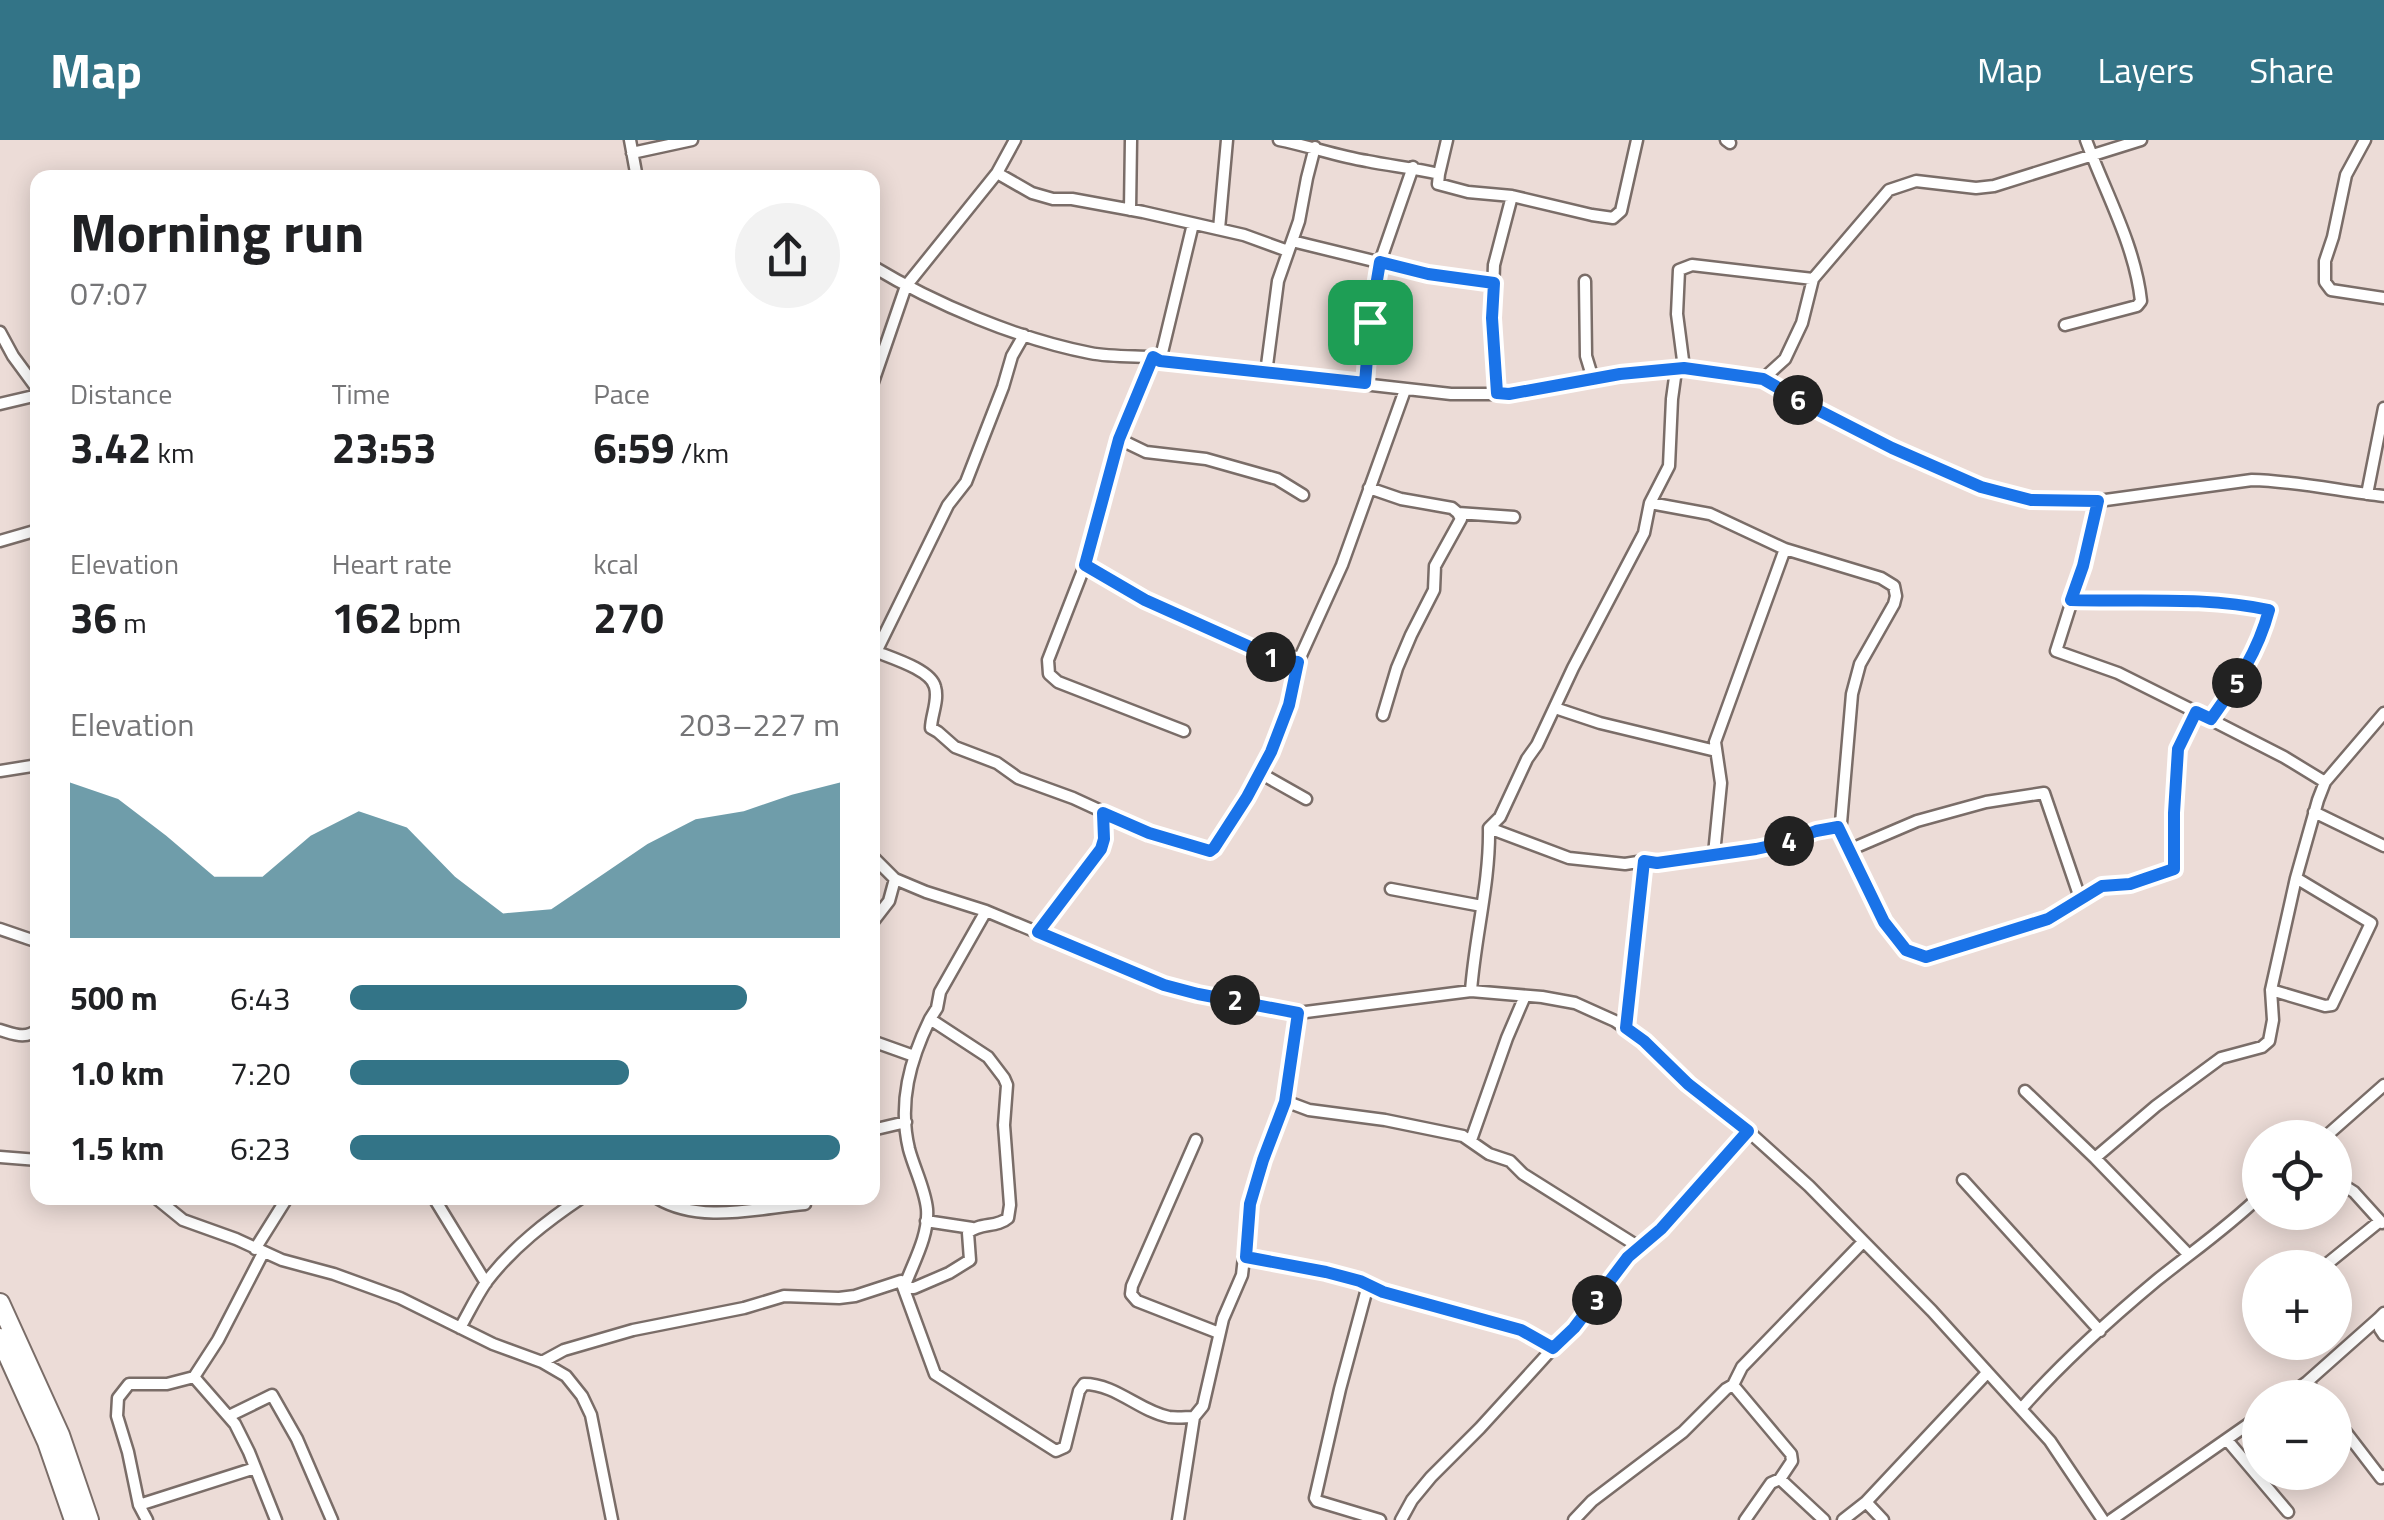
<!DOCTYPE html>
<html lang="en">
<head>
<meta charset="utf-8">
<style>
  :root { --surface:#fff; --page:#f2f2f2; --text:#202124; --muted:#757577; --accent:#337487 }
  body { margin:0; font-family:"Titillium Web",sans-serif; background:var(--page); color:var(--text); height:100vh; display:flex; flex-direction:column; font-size:38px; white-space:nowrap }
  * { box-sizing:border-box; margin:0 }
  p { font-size:32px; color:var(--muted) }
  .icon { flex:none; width:55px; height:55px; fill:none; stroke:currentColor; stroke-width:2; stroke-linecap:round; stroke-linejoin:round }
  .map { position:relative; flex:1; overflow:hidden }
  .drawer { position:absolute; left:30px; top:30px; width:850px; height:1035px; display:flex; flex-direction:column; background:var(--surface); border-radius:20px; box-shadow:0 5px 25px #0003 }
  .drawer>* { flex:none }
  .fabs { position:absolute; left:2242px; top:980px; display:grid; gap:20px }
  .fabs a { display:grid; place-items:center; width:110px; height:110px; border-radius:50%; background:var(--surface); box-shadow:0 5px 25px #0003; font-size:50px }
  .pin { position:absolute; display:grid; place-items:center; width:85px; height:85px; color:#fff; margin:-42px; border-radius:20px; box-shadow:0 5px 15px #0006 }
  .km { position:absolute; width:50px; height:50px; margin:-25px; border-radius:50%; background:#222; color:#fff; font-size:28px; line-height:50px; text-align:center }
  .round { display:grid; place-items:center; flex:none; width:105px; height:105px; border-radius:52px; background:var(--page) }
  .headline { display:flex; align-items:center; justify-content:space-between; height:170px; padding:0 40px }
  h1 { font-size:55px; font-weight:700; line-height:75px }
  .stats { display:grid; grid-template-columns:repeat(3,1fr); gap:15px; height:170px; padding:10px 40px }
  .stats div { display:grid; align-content:center }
  .stats b { font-size:42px; font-weight:700 }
  .stats small { font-size:28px; font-weight:400 }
  .stats p { font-size:28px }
  .chart { height:280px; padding:20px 40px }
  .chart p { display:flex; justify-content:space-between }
  .chart svg { width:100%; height:180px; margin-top:10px; fill:var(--accent); opacity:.7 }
  ul { padding:0 40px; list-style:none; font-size:32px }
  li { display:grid; grid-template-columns:160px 120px 1fr; align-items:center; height:75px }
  li i { height:25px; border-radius:12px; background:var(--accent) }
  header { display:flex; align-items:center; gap:60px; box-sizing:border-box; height:140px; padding:0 50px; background:var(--accent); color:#fff }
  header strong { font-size:48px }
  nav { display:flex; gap:55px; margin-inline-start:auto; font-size:35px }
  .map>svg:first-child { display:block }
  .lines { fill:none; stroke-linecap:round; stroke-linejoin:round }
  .street-casing { stroke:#7a6d68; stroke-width:15 }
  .highway-casing { stroke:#7a6d68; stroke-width:22 }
  .street { stroke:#fff; stroke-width:10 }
  .highway { stroke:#fff; stroke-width:18 }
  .route-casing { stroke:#fff; stroke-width:20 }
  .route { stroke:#1a73e8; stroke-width:12 }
</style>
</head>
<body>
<header>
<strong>Map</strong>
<nav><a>Map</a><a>Layers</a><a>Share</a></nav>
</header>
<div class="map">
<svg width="2384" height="1380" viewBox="0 0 2384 1380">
  <rect width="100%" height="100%" fill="#ecdcd7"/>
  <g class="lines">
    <g class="street-casing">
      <path id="street" d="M630,0l7,38
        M1279,0c30,6 58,16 88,21 24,5 48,7 72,13l8,-34
        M1726,0l4,3
        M2365,0l-19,35 -13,62 -8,24v21l6,8 53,8
        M632,13l60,-13
        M997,33l35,20 21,6h19l71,13 101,23 44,16
        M1439,34l-1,10 30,8 44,4 80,19 21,3 8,-7 16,-71
        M1130,70l1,-70
        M1219,89l8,-89
        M1292,101l135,33 67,9
        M872,126c63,38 146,73 218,87 20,4 42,3 63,4l7,4 291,33h58l111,-20 64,-6 79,11 47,27 82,42 89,39 50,13 60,2 161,-22c44,1 88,11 132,16
        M1585,141l1,75 7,23
        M2065,185l72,-19 4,-5c-6,-56 -36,-109 -55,-161
        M0,192l13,24 25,34
        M1153,217l-34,82 -34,126 -37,95 1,14 9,8 126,49
        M1160,221l33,-137
        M1684,228l-7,-54 2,-44 13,-5 121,14
        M1266,233l12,-92 21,-60 8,-43 8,-31
        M1763,239l22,-20 17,-36 11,-44 76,-89 27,-9 60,7 18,-2 147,-46
        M1365,243l6,-61 9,-60 33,-95
        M872,245l34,-99 91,-113 18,-33
        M1497,253l-5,-75 2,-53 18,-69
        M0,264l38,-9
        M1119,299l27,13 60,7 71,20 26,16
        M1369,348l32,11 51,9 6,5 3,6 -26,47 -1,24 -23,45 -14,33 -14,47
        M2367,354l17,-86
        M2099,361l-16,65 -27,85 62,22 78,39
        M1458,373l56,4
        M0,401l38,-11
        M1085,425l60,34 134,62 19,1
        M2071,460c66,2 133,-4 198,10 -11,42 -33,74 -58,109
        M872,510c16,7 59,19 63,37 4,13 -4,29 -4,41l7,4 17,15 42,16 21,15 55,20 76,35 61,18 12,-14 25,-40 24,-45 18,-47 9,-43 44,-97 63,-175
        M876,512l72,-147 18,-23 37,-95 9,-31 12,-21
        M1555,568l45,15 116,28
        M0,631l38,-6
        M1260,633l46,26
        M2314,672l70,34
        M1838,687l46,95 22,27 20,8 121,-38 33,-21 -36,-105 -58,9 -69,19 -68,29
        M1489,688l80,30 56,6 19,-3 13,2 99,-14 28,-6 33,-12 16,-2 8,-6 11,-129 8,-30 34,-60 2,-8 -2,-10 -13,-8 -96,-29 -75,-35 -60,-11
        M1714,714l7,-71 -6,-41 70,-193
        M872,716l23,23 31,13 60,19 178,74 34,9 100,19 173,-22 71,6 33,6 40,18 29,20 44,43 60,47 61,55 123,125 118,130 53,79
        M1391,749l91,17
        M2080,758l22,-12 28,-2 45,-15 -1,-56 4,-64 18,-37 88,45 41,25
        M872,783l17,-22 6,-22
        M0,789l38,13
        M1037,793l64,-84 3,-10 -1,-26
        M2271,850l54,16 7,-1 39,-82 -75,-45
        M1471,851c4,-55 19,-108 18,-163l11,-11 27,-58 10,-14 36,-77 71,-135 6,-30 19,-37 3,-67 4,-29
        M1626,889l18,-168
        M0,890c14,4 26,10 38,-1
        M872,901l42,15
        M2025,951l70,67
        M1285,961l24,9 76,10 78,16 26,18 21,7 13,13 116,73
        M872,990l34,-8
        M2324,998l60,-53
        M1196,1000l-64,146 -1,8 6,7 82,32
        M1471,1000l36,-102 18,-42
        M0,1017l38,3
        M1963,1040l137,151
        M2335,1040l19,12 28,31
        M156,1058l27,22 53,19 46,21 52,14 66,24 93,46 49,18 24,14 16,20 9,19 21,105
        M434,1058l52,85
        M657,1058c43,26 101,10 148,6
        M926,1081l46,7
        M255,1109l32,-51
        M2189,1115l-94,-97 61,-52 65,-48 41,-11 7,-6 4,-21 -2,-30 25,-112 22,-78 7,-18 59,-69
        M1245,1117l82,15 33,9 23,11 138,39 32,17
        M2322,1128l58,-47
        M902,1144l33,90 121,77 9,-4 14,-56 5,-7c32,0 55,27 85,33 8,1 17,0 25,0l9,-11 20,-87 19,-44 8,-71 13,-44 22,-59 13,-88
        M905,1145c9,-24 24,-50 22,-76 -2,-20 -13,-41 -18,-60 -11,-46 1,-89 21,-130
        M1368,1145l-28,104 -25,109 2,3 63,19
        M2384,1173l-5,5 1,11 4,6
        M460,1188c9,-16 17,-33 27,-47 26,-34 60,-60 94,-83
        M542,1222l22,-12 69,-20 111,-22 40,-12 55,2 16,-2 46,-15 8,7h5l35,-15 21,-13 -2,-27c11,-11 29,-5 40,-15l2,-13 -6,-80 3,-40 -3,-7 -16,-21 -58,-38 7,-11 3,-16 46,-81
        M194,1237l41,47 14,28 27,68
        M2307,1242l12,16
        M1733,1245l9,-18 121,-125
        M2285,1258l22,-16 72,-64
        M2021,1269c41,-47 88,-89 136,-129 35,-28 71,-53 103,-84
        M229,1276l43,-21 25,44 35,81
        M2335,1278l46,60 3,-2
        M2227,1300l61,72
        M1866,1362l17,18
        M139,1365l116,-37
        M147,1380l-8,-15 -11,-53 -11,-36 1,-18 11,-14h38l27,-7 24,-37 45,-87
        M1178,1380l16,-103
        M1401,1380l11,-20 19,-23 49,-49 73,-80 21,-20 54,-71 33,-28 87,-98
        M1574,1380l18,-19 91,-69 43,-43 7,-4 58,69 1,7 -12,18
        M1745,1380l26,-37 9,-4 44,41
        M1843,1380l23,-18 121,-129
        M2111,1380l149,-104"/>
    </g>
    <g class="highway-casing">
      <path id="highway" d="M0,1163l60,132 29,85
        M0,1198l47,104 27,78"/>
    </g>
    <use href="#street" class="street"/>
    <use href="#highway" class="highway"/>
  </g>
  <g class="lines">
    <g class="route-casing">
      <path id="route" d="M1380,122l48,12 66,9 -2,35 5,75 12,1 111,-20 64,-6 79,11 47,27 82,42 89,39 50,13 67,1 -15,65 -12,34c66,2 133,-4 198,10 -11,42 -33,74 -58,109l-15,-7 -18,37 -4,64v56l-44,15 -28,2 -54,33 -122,38 -20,-7 -22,-28 -46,-95 -22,4 -32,12 -28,6 -99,14 -13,-2 -18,167 18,13 44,43 60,47 -87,98 -33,28 -54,71 -21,20 -32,-18 -138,-38 -23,-11 -34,-9 -80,-15 4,-53 13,-44 22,-58 13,-89 -100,-19 -34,-9 -126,-53 63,-83 3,-10 -1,-26 46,20 61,18 4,-3 33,-51 24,-45 18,-47 9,-43 -19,-2 -134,-60 -60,-35 34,-126 34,-82 7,4 205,22 5,-61z"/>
    </g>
    <use href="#route" class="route"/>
  </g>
</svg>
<div class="fabs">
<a><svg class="icon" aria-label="locate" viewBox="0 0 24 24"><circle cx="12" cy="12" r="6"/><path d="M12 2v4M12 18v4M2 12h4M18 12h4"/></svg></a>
<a>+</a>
<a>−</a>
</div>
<div class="pin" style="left:1370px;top:182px;background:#1e9e55"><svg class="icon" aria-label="arrive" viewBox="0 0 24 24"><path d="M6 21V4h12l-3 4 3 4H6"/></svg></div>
<b class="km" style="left:1271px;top:517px">1</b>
<b class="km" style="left:1235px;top:860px">2</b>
<b class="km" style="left:1597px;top:1160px">3</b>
<b class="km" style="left:1789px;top:701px">4</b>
<b class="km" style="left:2237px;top:543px">5</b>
<b class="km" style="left:1798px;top:260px">6</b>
<section class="drawer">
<div class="headline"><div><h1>Morning run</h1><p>07:07</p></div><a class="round"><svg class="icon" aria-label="share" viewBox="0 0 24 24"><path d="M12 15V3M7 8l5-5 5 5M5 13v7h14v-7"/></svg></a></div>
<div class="stats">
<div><p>Distance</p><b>3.42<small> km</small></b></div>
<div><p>Time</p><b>23:53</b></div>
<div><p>Pace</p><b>6:59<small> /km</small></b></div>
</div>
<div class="stats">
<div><p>Elevation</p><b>36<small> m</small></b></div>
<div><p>Heart rate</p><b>162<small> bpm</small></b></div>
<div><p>kcal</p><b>270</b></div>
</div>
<div class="chart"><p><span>Elevation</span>203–227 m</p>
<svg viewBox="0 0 160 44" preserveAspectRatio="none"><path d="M0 44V6L10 10L20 19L30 29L40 29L50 19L60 13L70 17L80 29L90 38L100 37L110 29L120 21L130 15L140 13L150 9L160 6V44z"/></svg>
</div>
<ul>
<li><b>500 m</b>6:43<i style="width:81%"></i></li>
<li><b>1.0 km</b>7:20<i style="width:57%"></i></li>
<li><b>1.5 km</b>6:23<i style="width:100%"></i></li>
</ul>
</section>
</div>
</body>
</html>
